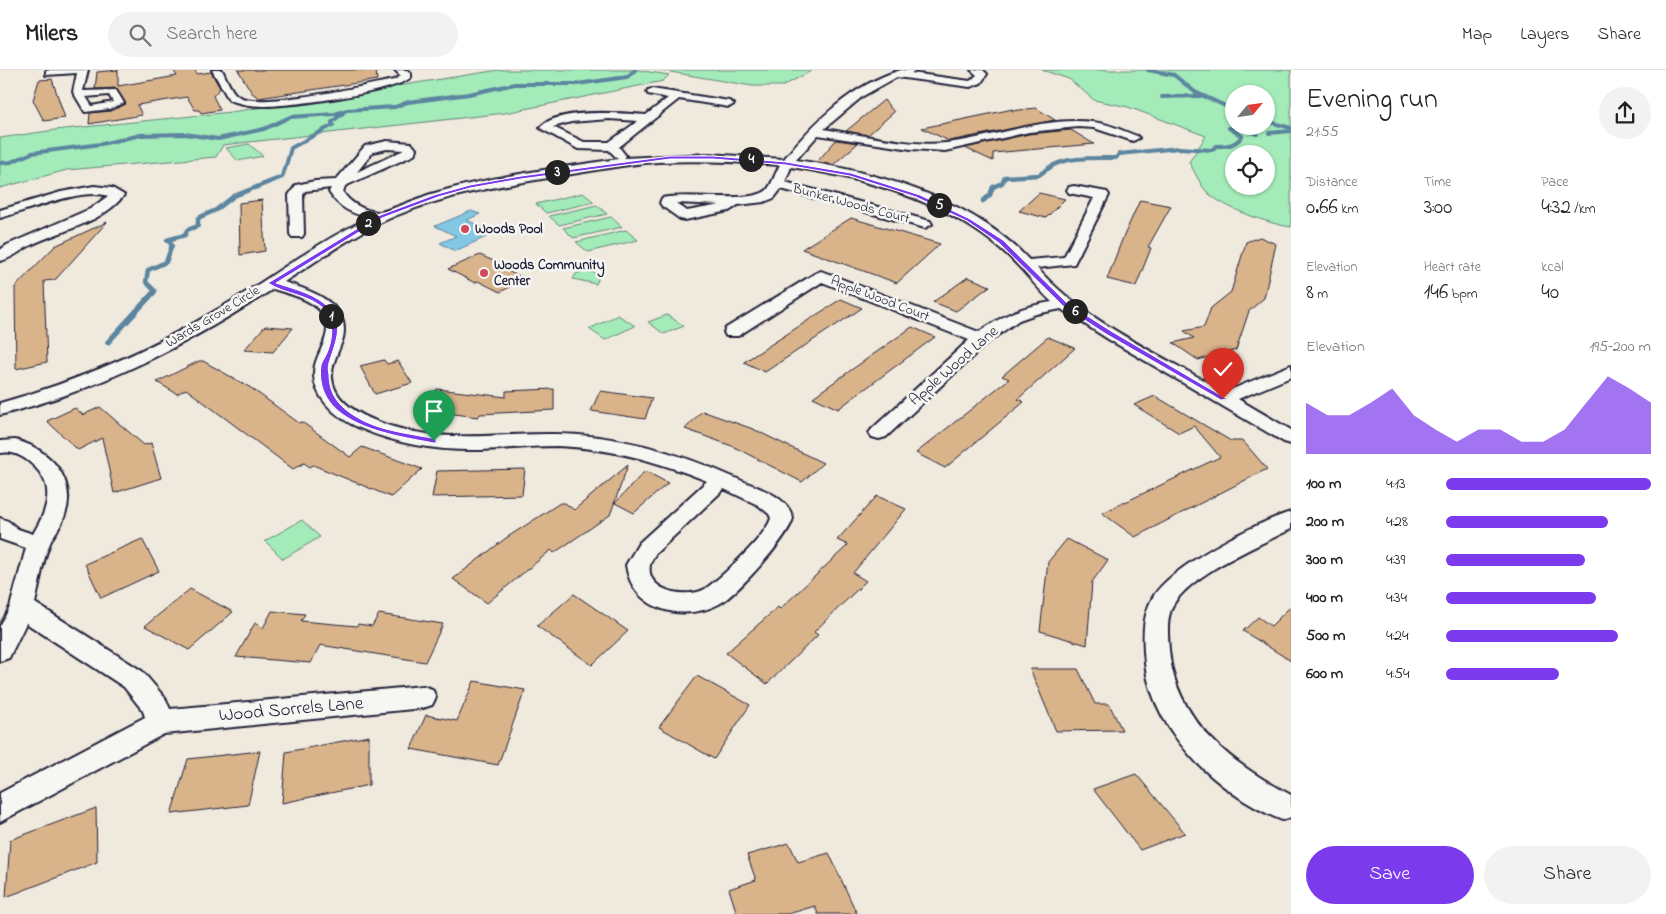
<!DOCTYPE html>
<html lang="en">
<head>
<meta charset="utf-8">
<style>
  :root { --surface:#fff; --page:#f2f2f2; --text:#222; --muted:#767676; --line:#e0e0e0; --accent:#7c3aed }
  body { margin:0; font-family:"Indie Flower",sans-serif; background:var(--page); color:var(--text); height:100vh; display:flex; flex-direction:column; font-size:19px; white-space:nowrap }
  * { box-sizing:border-box; margin:0 }
  p { font-size:16px; color:var(--muted) }
  .icon { flex:none; width:28px; height:28px; fill:none; stroke:currentColor; stroke-width:2; stroke-linecap:round; stroke-linejoin:round }
  .map { position:relative; flex:1; overflow:hidden }
  .details { display:flex; flex-direction:column; background:var(--surface); width:375px }
  .details>* { flex:none }
  .needle { width:32px; rotate:61deg }
  .controls { position:absolute; left:1225px; top:15px; display:grid; gap:10px }
  .controls a { display:grid; place-items:center; width:50px; height:50px; border-radius:50%; background:var(--surface); box-shadow:0 1px 4px #0004; font-size:25px }
  .pin { position:absolute; display:grid; place-items:center; width:42px; height:42px; color:#fff; margin:-51px -21px; border-radius:50% 50% 50% 0; rotate:-45deg; box-shadow:0 0 5px #0007 }
  .pin .icon { rotate:45deg }
  .km { position:absolute; width:25px; height:25px; margin:-12px; border-radius:50%; background:#222; color:#fff; font-size:14px; line-height:25px; text-align:center }
  .round { display:grid; place-items:center; flex:none; width:52px; height:52px; border-radius:26px; background:var(--page) }
  .headline { display:flex; align-items:center; justify-content:space-between; height:85px; padding:0 15px }
  h1 { font-size:28px; font-weight:600; line-height:38px }
  .stats { display:grid; grid-template-columns:repeat(3,1fr); gap:8px; height:85px; padding:5px 15px }
  .stats div { display:grid; align-content:center }
  .stats b { font-size:21px; font-weight:600 }
  .stats small { font-size:14px; font-weight:400 }
  .stats p { font-size:14px }
  .chart { height:140px; padding:10px 15px }
  .chart p { display:flex; justify-content:space-between }
  .chart svg { width:100%; height:90px; margin-top:5px; fill:var(--accent); opacity:.7 }
  .action { display:flex; gap:10px; margin-top:auto; padding:10px 15px }
  .action a { flex:1; height:58px; border-radius:30px; background:var(--accent); color:#fff; font-size:20px; font-weight:600; line-height:58px; text-align:center }
  .action a+a { background:var(--page); color:var(--text) }
  ul { padding:0 15px; list-style:none; font-size:16px }
  li { display:grid; grid-template-columns:80px 60px 1fr; align-items:center; height:38px }
  li i { height:12px; border-radius:6px; background:var(--accent) }
  header { display:flex; align-items:center; gap:30px; box-sizing:border-box; height:70px; padding:0 25px; background:var(--surface); border-bottom:1px solid var(--line) }
  header strong { font-size:24px }
  nav { display:flex; gap:28px; margin-inline-start:auto; font-size:18px }
  .search { width:350px; height:45px; background:var(--page); display:flex; align-items:center; gap:12px; box-sizing:border-box; padding:0 18px; border-radius:28px; color:var(--muted); font-size:19px }
  main { display:flex; flex:1; min-height:0 }
  .map>svg:first-child { display:block }
  .green { fill:#a3ebb8; stroke:#62867a; fill-rule:evenodd }
  .water { fill:#82c7e3; stroke:#5c85a0 }
  .lines { fill:none; stroke-linecap:round; stroke-linejoin:round }
  .stream-far2 { stroke:#5c85a0; stroke-width:4 }
  .stream-far1 { stroke:#5c85a0; stroke-width:4.5 }
  .stream { stroke:#5c85a0; stroke-width:5.5 }
  .building { fill:#d9b38a; stroke:#22223b }
  .minor-casing { stroke:#22223b; stroke-width:4 }
  .minor { fill:#f6f6f2; fill-rule:evenodd }
  .route { fill:#7c3aed; stroke:#fff }
  .poi-dot { fill:#d1495b; stroke:#f6f6f2; stroke-width:2 }
  .labels { text-anchor:middle; dominant-baseline:central; stroke-width:5; stroke-linejoin:round; paint-order:stroke }
  .far-street-label { font-size:14px; fill:#22223b; stroke:#f6f6f2 }
  .far-poi-label { font-size:14px; font-weight:bold; fill:#22223b; stroke:#f6f6f2; text-anchor:start }
  .street-label { font-size:16px; fill:#22223b; stroke:#f6f6f2 }
  .near-street-label { font-size:19px; fill:#22223b; stroke:#f6f6f2 }
</style>
</head>
<body>
<header>
<strong>Milers</strong>
<div class="search"><svg class="icon" aria-label="search" viewBox="0 0 24 24"><circle cx="10" cy="10" r="6"/><path d="M15 15l6 6"/></svg>Search here</div>
<nav><a>Map</a><a>Layers</a><a>Share</a></nav>
</header>
<main>
<div class="map">
<svg width="1291" height="844" viewBox="0 0 1291 844">
  <rect width="100%" height="100%" fill="#f0e9dd"/>
  <filter id="ink" filterUnits="userSpaceOnUse"><feTurbulence type="fractalNoise" baseFrequency=".02" numOctaves="2"/><feDisplacementMap in="SourceGraphic" scale="10" xChannelSelector="R" yChannelSelector="G"/><feConvolveMatrix kernelMatrix="1 2 1 2 8 2 1 2 1" color-interpolation-filters="sRGB"/></filter>
  <g filter="url(#ink)">
    <path class="green" d="M499,0h139l31,5 -6,6 -158,32 -282,32 -7,12 -149,13 -67,18v-50l55,-8 176,-18z
      M659,0h154l-30,16h-31z
      M1042,0h249v157c-22,-3 -67,-19 -83,-34 -8,-8 -13,-21 -19,-31l17,-26 -78,-29 -34,-7 -25,-21zM1234,24h32v32h-32zM1234,84h32v32h-32z
      M249,74l14,12 -25,5 -12,-13z
      M583,123l11,9 -48,11 -10,-9z
      M597,135l10,9 -48,11 -10,-9z
      M611,147l11,10 -49,11 -10,-10z
      M626,160l12,10 -50,12 -12,-10z
      M584,201l10,1 5,5 -3,7 -23,-5 3,-5z
      M618,245l17,11 -30,14 -16,-11z
      M667,245l17,11 -20,8 -16,-12z
      M302,450l18,17 -37,22 -18,-18z"/>
    <path class="water" d="M471,141l9,3 -13,6 28,13 -40,18 -15,-8 16,-7 -21,-10z"/>
    <g class="lines">
      <path class="stream-far2" d="M1148,0l26,5 21,17 39,18
        M1162,27l38,-1
        M1266,51l25,7
        M1269,63l22,-2
        M0,93l11,-1 21,-9 69,-9 40,-9 44,-1 33,5 46,-10 26,-12 45,-3 12,-4 48,-3 13,-5 61,-8 46,-10h62l50,-7 8,-7
        M285,99l6,-21 42,-23 -1,-3 11,-9
        M1048,99c14,-13 50,-11 68,-11l3,-4 60,-6 33,2 4,-4c11,0 19,0 26,-10l-13,-8h11l17,6"/>
      <path class="stream-far1" d="M983,131l7,-6 3,-8 9,-4 3,-6 34,-2 11,-8
        M153,223l2,-2 -9,-9 2,-12 18,-8 6,-17 -5,-5 18,-5 2,-5 11,-4v-8l18,-8 18,-14 48,-19 3,-10"/>
      <path class="stream" d="M108,272l46,-50"/>
    </g>
    <path class="building" d="M118,0v16l59,-10 -4,-6h22l2,4 14,-2 9,16 -7,8 7,14 -19,3 -2,-3h-4l-8,-13 -50,8 5,10 -53,9 1,-11 21,-2 15,-7 -10,-16 -21,1 2,-17z
      M238,0h138l1,10 -118,18 -7,-5z
      M52,9l13,39 -21,3 -11,-21 6,-20z
      M884,30l10,12 -26,23 -22,-4z
      M1036,38l19,12 -106,21 -27,-13 91,-19 -1,2z
      M1071,60l23,14 -101,9v8l-28,-13 64,-14z
      M836,70l22,3 -25,22 -16,-3z
      M1039,123l26,6 -19,19 -27,-7z
      M262,130l3,51 -25,4 -1,-52z
      M1140,130l31,6 -23,41 3,1 -15,38 -29,-7 15,-39z
      M851,148l89,26 -43,39 -95,-34z
      M107,152l-52,58 -11,1 3,81 -31,7 -1,-82 40,-41z
      M1260,167l16,7 -12,54 -15,13 -13,39 -38,10 -25,-17 21,-5 -10,-7 20,-4 7,-19 20,-16 15,-50z
      M480,185l27,12 -4,2 23,10 -26,13 -22,-11 -3,2 -27,-14z
      M968,207l22,9 -34,25 -23,-9z
      M841,229l21,9 -97,64 -21,-10z
      M265,256l28,2 -20,24 -29,-2z
      M912,257l23,10 -97,72 -25,-12z
      M1048,267l27,11 -57,51 6,3 -79,66 -29,-15 93,-74 -7,-3z
      M384,290l3,4 11,-3 14,22 -37,11 -15,-28z
      M199,291h4l48,27 48,35 3,-1 48,35 12,-10 60,22 -31,28 -78,-32 -3,2 -6,-4 -11,6 -107,-80 -9,5 -20,-12z
      M437,319l69,8v-6l48,-2v21l-74,4 -2,3 -55,-7z
      M600,321l52,7 -7,21 -54,-8z
      M1155,326l76,45h12l24,28 -132,68 -33,-24 118,-56 -26,-31 -15,7 -45,-28z
      M100,337l44,38 7,-2 10,35 -47,15 -12,-55 -24,12 -31,-29 28,-13 8,7z
      M702,341l51,18 70,34 -21,19 -70,-36 -47,-17z
      M628,395l-18,50 -56,38 -3,-3 -64,53 -34,-24 53,-41 54,-35h5l9,7z
      M525,399l-3,26 -90,2 5,-26z
      M645,401l23,12 -34,30 -19,-10z
      M877,426l29,13 -53,64 13,8 -52,51 4,3 -51,49 -41,-31 52,-46 2,2 68,-64 -11,-5z
      M142,469l17,32 -58,27 -16,-34z
      M1067,469l41,21 -16,22 -5,63 -47,-14 8,-69z
      M190,519l43,23 -44,38 -44,-24z
      M574,524l54,37 -36,34 -55,-39z
      M1291,536v55l-48,-30 15,-14 13,9z
      M272,541l33,3 -4,7 56,5 1,-2 14,2 7,-12 64,10 -18,38 -105,-17 -9,18 -75,-6 19,-34 8,5z
      M1030,599h48l17,35h14l13,26 -66,1z
      M697,606l53,29 -36,54 -55,-32z
      M474,611l51,9 -27,75 -87,-16 15,-34 31,6z
      M369,666v49l-87,18 4,-51z
      M260,681l-12,54 -77,9 17,-55z
      M1136,704l49,59 -45,17 -47,-61z
      M96,738l1,54 -91,35 4,-57z
      M789,773l9,19 31,-9 28,61h-39l-3,-8 -27,8h-51l-8,-25 27,-9 -9,-25z"/>
    <g class="lines">
      <g class="minor-casing">
        <path id="minor" d="M50,0h38l-5,21 33,-1 8,13 -14,6 -25,3 -12,-20 4,-19 -31,2v-4zM109,25l4,7 -21,4 -6,-9z
          M212,0h10c4,7 9,22 16,26 20,14 129,-11 156,-16l7,-4 -6,-6h12l4,4v3c-15,16 -122,29 -148,29 -12,0 -22,-2 -34,-6z
          M901,0h15l-5,3 59,8 7,-6 -6,-5h12l4,4 -6,9 -11,4 -73,-10 -34,19 -39,33c34,5 89,18 122,14 48,-5 96,-27 147,-21 15,1 30,9 44,14l2,2 -6,3 -39,-13 -16,-1 -49,5 -84,19 -34,-2 -93,-14 -22,25c81,12 175,38 233,100l35,-3 30,-59 -25,-5 -2,-3 2,-3 5,-1 33,6 2,3 -35,69 -37,4c49,55 124,87 188,124l66,-27v12l-53,22 53,31v14l-7,-2 -176,-103 -47,-30 -25,5 -17,6 -32,23 -101,94 -7,2 -7,-2 -3,-4 3,-4 97,-89 -147,-58 -84,54h-12l-2,-4 2,-4 90,-55 5,-2 158,61c27,-18 41,-25 73,-30 -18,-17 -32,-37 -51,-53 -57,-49 -137,-71 -210,-82l-6,15 145,39 2,3 -7,4 -144,-39 -7,9 -10,4 -26,3 -9,6 -44,9 -5,-1 -18,-13 -2,-3 2,-5c26,-6 90,6 105,-8 6,-7 8,-17 13,-25 -41,-3 -81,-5 -122,-3 -33,2 -65,9 -98,14 -56,9 -112,18 -165,40 -40,17 -75,43 -111,66 25,8 67,21 59,56 -4,14 -12,25 -11,40 3,34 56,49 83,54 47,9 93,1 140,2 64,0 127,20 185,46 20,9 46,15 53,38 -4,19 -57,77 -74,86 -37,19 -87,6 -93,-39l13,-22 68,-62c-49,-20 -98,-33 -150,-35 -26,0 -51,3 -76,4 -40,1 -82,-5 -119,-21 -25,-10 -54,-34 -47,-64 4,-16 17,-30 10,-47 -8,-18 -35,-24 -52,-29 -85,55 -173,101 -273,126v-12c79,-22 152,-54 222,-96 49,-29 95,-65 147,-89 -18,-5 -30,-10 -40,-26l2,-4 -26,3 -2,4 1,39 -2,3h-10l-2,-3 -1,-39 7,-10 19,-4 21,-1 29,-34 22,-5 24,2 5,6 -2,6 -69,31 -2,6c6,11 22,19 35,20 7,1 43,-15 53,-18 61,-18 125,-26 187,-35l-9,-9 -31,-1 -38,-21c14,-20 83,-15 106,-13l22,-17 -20,-4 -1,-2 1,-2 4,-1 77,12 5,3 -5,3 -50,-8 -60,48 7,9 -2,2 84,-4 76,5c31,-38 69,-75 117,-89zM609,49l29,2 -29,21h-25l-31,-15 18,-5zM387,79l17,1 -47,22 16,-20zM676,133l44,2 -33,6zM724,419l34,16 11,9 2,4c-4,17 -50,60 -66,71 -17,10 -60,3 -55,-24 0,-3 4,-8 5,-11z
          M94,116l18,2 12,7c-21,28 -63,35 -93,50 -10,5 -20,14 -31,16v-11l7,-5 83,-36 18,-13c-26,-9 -81,15 -108,22v-8l61,-18z
          M15,370c36,9 65,42 48,80 -3,8 -10,15 -13,23 -8,18 -10,41 -15,60l107,68 23,27 5,11 253,-23 9,3 4,8 -4,8 -9,3 -259,26 -164,88v-29l145,-76 -2,-6 -19,-24 -98,-64 -17,35 -9,3v-35l10,-19 16,-59 -26,-9v-21l8,3 10,8 15,5c7,-12 16,-28 14,-44 -1,-16 -20,-34 -35,-37 -4,-1 -9,0 -12,0v-12z
          M1291,442v17c-33,17 -99,44 -118,76 -7,13 -5,32 -4,45 6,71 64,115 122,145v22l-9,3c-66,-26 -135,-93 -138,-168 -1,-19 -1,-38 9,-55 18,-31 104,-75 138,-85z"/>
      </g>
      <use href="#minor" class="minor"/>
    </g>
  </g>
  <path class="route" d="M670,86h43l73,6 65,11 69,22 50,24 33,21 64,63 44,28 116,68 -6,1 -115,-66 -43,-28 -64,-63 -32,-22 -51,-24 -66,-21 -64,-11 -73,-6h-43l-149,20 -51,9 -32,9 -56,21 -106,65c18,6 41,11 54,26 15,17 4,36 -1,54 -1,3 -1,8 0,11 0,25 15,37 37,48 22,10 47,12 70,17v4h-2c-42,-8 -121,-18 -113,-78 1,-3 3,-6 5,-10 6,-12 9,-32 0,-44 -15,-17 -40,-16 -58,-28l110,-67 56,-21 36,-10 51,-9z"/>
  <g class="poi-dot">
    <circle cx="465" cy="159" r="5"/>
    <circle cx="484" cy="203" r="5"/>
  </g>
  <g class="labels">
    <g class="far-street-label">
      <text transform="translate(851 134) rotate(15)">Bunker Woods Court</text>
      <text transform="translate(880 229) rotate(21)">Apple Wood Court</text>
      <text transform="translate(213 247) rotate(-31)">Wards Grove Circle</text>
    </g>
    <g class="far-poi-label">
      <text x="475" y="159">Woods Pool</text>
      <text x="494" y="195">Woods Community<tspan x="494" dy="16">Center</tspan></text>
    </g>
    <g class="street-label">
      <text transform="translate(954 296) rotate(-41)">Apple Wood Lane</text>
    </g>
    <g class="near-street-label">
      <text transform="translate(291 640) rotate(-5)">Wood Sorrels Lane</text>
    </g>
  </g>
</svg>
<div class="controls">
<a><svg class="needle" viewBox="-14 -14 28 28"><path d="M0-13l5 13h-10z" fill="#e53935"/><path d="M0 13l5-13h-10z" fill="#767676"/></svg></a>
<a><svg class="icon" aria-label="locate" viewBox="0 0 24 24"><circle cx="12" cy="12" r="6"/><path d="M12 2v4M12 18v4M2 12h4M18 12h4"/></svg></a>
</div>
<div class="pin" style="left:434px;top:371px;background:#1e9e55"><svg class="icon" aria-label="arrive" viewBox="0 0 24 24"><path d="M6 21V4h12l-3 4 3 4H6"/></svg></div>
<div class="pin" style="left:1223px;top:329px;background:#d93025"><svg class="icon" aria-label="check" viewBox="0 0 24 24"><path d="M5 12l5 5 9-10"/></svg></div>
<b class="km" style="left:331px;top:246px">1</b>
<b class="km" style="left:368px;top:153px">2</b>
<b class="km" style="left:557px;top:102px">3</b>
<b class="km" style="left:751px;top:89px">4</b>
<b class="km" style="left:939px;top:135px">5</b>
<b class="km" style="left:1075px;top:241px">6</b>
</div>
<section class="details">
<div class="headline"><div><h1>Evening run</h1><p>21:55</p></div><a class="round"><svg class="icon" aria-label="share" viewBox="0 0 24 24"><path d="M12 15V3M7 8l5-5 5 5M5 13v7h14v-7"/></svg></a></div>
<div class="stats">
<div><p>Distance</p><b>0.66<small> km</small></b></div>
<div><p>Time</p><b>3:00</b></div>
<div><p>Pace</p><b>4:32<small> /km</small></b></div>
</div>
<div class="stats">
<div><p>Elevation</p><b>8<small> m</small></b></div>
<div><p>Heart rate</p><b>146<small> bpm</small></b></div>
<div><p>kcal</p><b>40</b></div>
</div>
<div class="chart"><p><span>Elevation</span>195–200 m</p>
<svg viewBox="0 0 160 44" preserveAspectRatio="none"><path d="M0 44V19L10 25L20 25L30 19L40 12L50 25L60 32L70 38L80 32L90 32L100 38L110 38L120 32L130 19L140 6L150 12L160 19V44z"/></svg>
</div>
<ul>
<li><b>100 m</b>4:13<i style="width:100%"></i></li>
<li><b>200 m</b>4:28<i style="width:79%"></i></li>
<li><b>300 m</b>4:39<i style="width:68%"></i></li>
<li><b>400 m</b>4:34<i style="width:73%"></i></li>
<li><b>500 m</b>4:24<i style="width:84%"></i></li>
<li><b>600 m</b>4:54<i style="width:55%"></i></li>
</ul>
<div class="action"><a>Save</a><a>Share</a></div>
</section>
</main>
</body>
</html>
